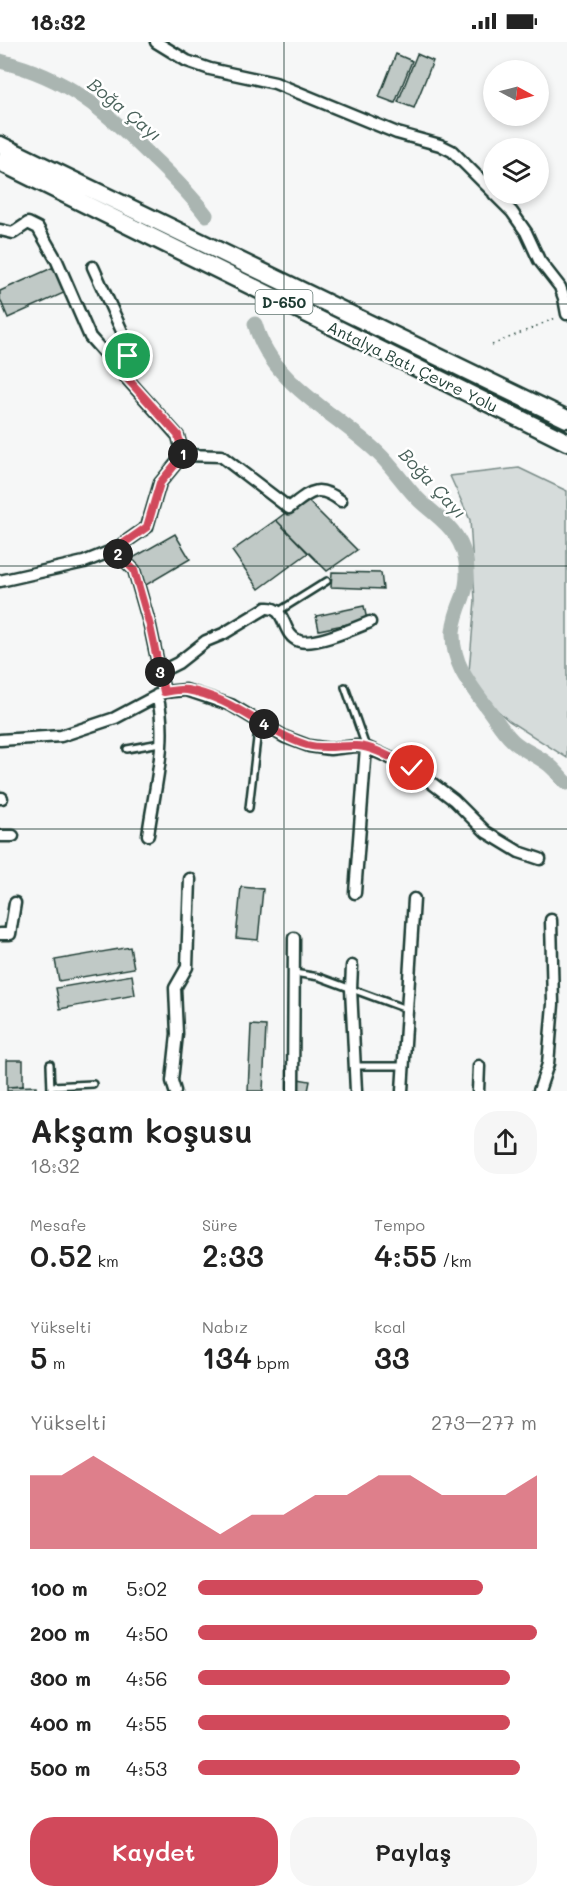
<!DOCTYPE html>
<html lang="tr">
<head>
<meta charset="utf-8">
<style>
  :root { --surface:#fff; --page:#f6f6f6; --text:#222; --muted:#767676; --accent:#d1495b }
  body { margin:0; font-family:Mali,sans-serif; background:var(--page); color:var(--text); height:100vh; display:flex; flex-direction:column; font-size:22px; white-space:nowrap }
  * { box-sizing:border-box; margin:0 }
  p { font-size:20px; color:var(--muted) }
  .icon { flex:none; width:33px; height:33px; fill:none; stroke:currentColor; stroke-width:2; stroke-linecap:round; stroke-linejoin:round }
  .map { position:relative; height:1049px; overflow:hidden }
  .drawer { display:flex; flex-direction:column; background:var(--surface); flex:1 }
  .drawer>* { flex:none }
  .needle { width:39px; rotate:97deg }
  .tools { position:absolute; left:483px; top:18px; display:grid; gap:12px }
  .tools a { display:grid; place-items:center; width:66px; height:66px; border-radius:50%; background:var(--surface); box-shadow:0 3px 9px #0003; font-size:30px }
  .pin { position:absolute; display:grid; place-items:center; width:51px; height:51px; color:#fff; margin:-26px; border:3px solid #fff; border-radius:50%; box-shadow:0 2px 6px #0007 }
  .km { position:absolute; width:30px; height:30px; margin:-15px; border-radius:50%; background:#222; color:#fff; font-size:16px; line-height:30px; text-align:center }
  .round { display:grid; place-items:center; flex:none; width:63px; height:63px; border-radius:24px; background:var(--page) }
  .summary { display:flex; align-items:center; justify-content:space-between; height:102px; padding:0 30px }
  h1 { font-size:33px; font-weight:600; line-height:45px }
  .metrics { display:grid; grid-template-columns:repeat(3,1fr); gap:9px; height:102px; padding:6px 30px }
  .metrics div { display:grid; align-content:center }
  .metrics b { font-size:30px; font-weight:600 }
  .metrics small { font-size:16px; font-weight:400 }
  .metrics p { font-size:16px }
  .chart { height:168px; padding:12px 30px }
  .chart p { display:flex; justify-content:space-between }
  .chart svg { width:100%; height:108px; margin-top:6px; fill:var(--accent); opacity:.7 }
  .action { display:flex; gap:12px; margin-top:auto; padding:12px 30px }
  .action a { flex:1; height:69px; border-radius:24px; background:var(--accent); color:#fff; font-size:24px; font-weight:600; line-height:69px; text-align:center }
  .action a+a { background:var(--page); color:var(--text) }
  ul { padding:0 30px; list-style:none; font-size:20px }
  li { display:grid; grid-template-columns:96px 72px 1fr; align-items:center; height:45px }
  li i { height:15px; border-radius:8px; background:var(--accent) }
  .status { display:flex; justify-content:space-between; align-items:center; height:42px; padding:0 30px; background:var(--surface); direction:ltr }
  .status svg { height:16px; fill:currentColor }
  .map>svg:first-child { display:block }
  .green { fill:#d6dcdb; stroke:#7a8c88; stroke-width:1.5 }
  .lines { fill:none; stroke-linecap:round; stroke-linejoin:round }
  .river { stroke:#aab5b1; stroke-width:15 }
  .building { fill:#c0c9c6; stroke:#1f3d34; stroke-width:1.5 }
  .service-casing { stroke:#1f3d34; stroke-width:10 }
  .minor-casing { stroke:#1f3d34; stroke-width:15 }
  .trunk-casing { stroke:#1f3d34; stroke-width:21 }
  .path { stroke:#1f3d34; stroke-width:1.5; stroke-dasharray:1.5 4.5; stroke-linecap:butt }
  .service { stroke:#fff; stroke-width:5 }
  .minor { stroke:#fff; stroke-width:10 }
  .trunk { stroke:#fff; stroke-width:16 }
  .route-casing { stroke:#fff; stroke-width:12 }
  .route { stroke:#d1495b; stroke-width:8 }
  .grid { fill:none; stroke:#1f3d34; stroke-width:1.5; stroke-opacity:0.55 }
  .labels { text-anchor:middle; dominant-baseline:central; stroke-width:5; stroke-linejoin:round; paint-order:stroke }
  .shield { fill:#fff; stroke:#627771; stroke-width:1.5 }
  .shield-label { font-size:15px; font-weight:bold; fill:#1f3d34 }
  .street-label { font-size:16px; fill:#1f3d34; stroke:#fff }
  .water-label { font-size:18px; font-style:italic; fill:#49615a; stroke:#fff }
</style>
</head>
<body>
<div class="status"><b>18:32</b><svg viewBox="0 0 49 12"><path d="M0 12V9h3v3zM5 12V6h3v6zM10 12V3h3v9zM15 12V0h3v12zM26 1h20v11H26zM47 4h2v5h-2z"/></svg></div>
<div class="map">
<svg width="567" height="1049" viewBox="0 0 567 1049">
  <rect width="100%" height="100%" fill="#f6f7f7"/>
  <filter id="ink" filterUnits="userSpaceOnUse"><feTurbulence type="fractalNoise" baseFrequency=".0167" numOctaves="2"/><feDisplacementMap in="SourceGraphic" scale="12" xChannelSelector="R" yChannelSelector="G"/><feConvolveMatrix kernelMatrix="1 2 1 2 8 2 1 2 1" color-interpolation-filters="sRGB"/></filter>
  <g filter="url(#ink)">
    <path class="green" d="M519,426l48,23v267l-58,-37 -41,-37 7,-84 -5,-80 -20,-44z"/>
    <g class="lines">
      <path class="river" d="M0,19c69,17 104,49 153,97 19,18 37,36 53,57
        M255,282c17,61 80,88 123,129 16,15 27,34 42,48 13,12 27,21 36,35 12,18 14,42 7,61 -5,12 -9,23 -10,35 -1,34 19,55 38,81 7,10 13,20 22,28 11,10 24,14 35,23 7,5 12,13 19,19"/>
    </g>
    <path class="building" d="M396,12l16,7 -17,42 -16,-6z
      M417,12l16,7 -19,47 -16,-6z
      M54,225l12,25 -58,26 -8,-19v-8z
      M305,456l52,52 -30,21 -51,-51z
      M276,478l32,33 -49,36 -27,-38z
      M175,492l15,25 -44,26 -15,-26z
      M332,530l49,1 2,16 -52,-2z
      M364,564l3,14 -48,10 -3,-14z
      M241,845l22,2 -5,51 -22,-2z
      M130,905l4,21 -75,13 -4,-21z
      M132,933l3,20 -75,14 -4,-21z
      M251,983l15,1 -3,65h-15z
      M7,1018h16v26l-16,1z
      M298,1037l12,2 -2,10h-11z
      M36,1044v5h-29v-4z"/>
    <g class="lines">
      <g class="service-casing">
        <path id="service" d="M279,569l48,-30
          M345,645l21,60
          M127,707l33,-6
          M249,766l10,-87
          M294,931l25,4 87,32
          M50,1022l1,27
          M355,1024h48
          M51,1044l42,-2"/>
      </g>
      <g class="minor-casing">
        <path id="minor" d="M156,0l31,19 23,8 65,14 122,50 43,12 12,6 42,42
          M494,152l18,18 14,20 13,28 21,27 4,11 3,16
          M0,188l13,3 15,-10 10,5 19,33 33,76 88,99 5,19 -23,28 -13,44 -33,23 -30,12 -84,19
          M93,225l37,82 -2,7 -12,10
          M183,413l38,1 68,52c21,-16 28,-25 52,-7
          M114,508l20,20 16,56 14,66
          M160,630l18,-9 28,-22 17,-7 43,-26c21,-2 15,27 33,33 16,5 56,-13 71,-19
          M0,698l61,-4 54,-18 49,-26 22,-2 45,15 54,32 24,9 21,3 26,-3 10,1 46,21 42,32 32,32 33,20 21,7
          M0,756h2
          M148,793c6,-45 21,-96 9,-140
          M0,794h13
          M355,851l11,-146
          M0,892h10l5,-31
          M352,924l-1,23 5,102
          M175,1049l-3,-10 5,-47 -2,-46 12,-21 3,-88
          M293,1049l1,-153
          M402,1049l12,-192
          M478,1049l1,-25
          M539,1049l9,-27 5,-60 -2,-84"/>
      </g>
      <g class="trunk-casing">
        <path id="trunk" d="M0,103l567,274
          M0,120l567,280"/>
      </g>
      <path class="path" d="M492,303l66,-28"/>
      <use href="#service" class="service"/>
      <use href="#minor" class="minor"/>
      <use href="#trunk" class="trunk"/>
    </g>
  </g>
  <g class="lines" filter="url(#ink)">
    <g class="route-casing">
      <path id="route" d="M128,314l-12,10 62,69 5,20 -23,28 -13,44 -33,23 20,20 16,56 14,66c7,-1 16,-3 23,-2 45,7 78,42 120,55 18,5 33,0 50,1 19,1 39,15 55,22"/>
    </g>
    <use href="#route" class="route"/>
  </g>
  <path class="grid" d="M284,0v1049M0,262h567M0,524h567M0,787h567"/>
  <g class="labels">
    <rect class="shield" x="255.5" y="248" width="57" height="24" rx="4.5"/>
    <g class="shield-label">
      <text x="284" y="260">D-650</text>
    </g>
    <g class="street-label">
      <text transform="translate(413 324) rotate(26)">Antalya Batı Çevre Yolu</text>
    </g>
    <g class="water-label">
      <text transform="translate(125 67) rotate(39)">Boğa Çayı</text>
      <text transform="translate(433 441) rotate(47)">Boğa Çayı</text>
    </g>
  </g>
</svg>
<div class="tools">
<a><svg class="needle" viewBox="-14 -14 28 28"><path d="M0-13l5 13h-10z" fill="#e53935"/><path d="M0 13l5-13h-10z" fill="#767676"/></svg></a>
<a><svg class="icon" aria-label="layers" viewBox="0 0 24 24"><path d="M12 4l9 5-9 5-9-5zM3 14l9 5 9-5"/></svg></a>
</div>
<div class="pin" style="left:128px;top:314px;background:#1e9e55"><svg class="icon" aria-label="arrive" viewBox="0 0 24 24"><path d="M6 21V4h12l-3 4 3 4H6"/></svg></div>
<div class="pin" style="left:412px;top:726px;background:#d93025"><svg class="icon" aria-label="check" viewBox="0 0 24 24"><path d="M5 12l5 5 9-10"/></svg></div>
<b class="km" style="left:183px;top:412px">1</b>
<b class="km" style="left:118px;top:512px">2</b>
<b class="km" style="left:160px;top:630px">3</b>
<b class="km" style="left:264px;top:682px">4</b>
</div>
<section class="drawer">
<div class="summary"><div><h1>Akşam koşusu</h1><p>18:32</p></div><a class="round"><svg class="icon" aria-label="share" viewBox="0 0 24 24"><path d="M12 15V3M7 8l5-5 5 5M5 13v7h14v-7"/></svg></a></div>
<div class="metrics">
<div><p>Mesafe</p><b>0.52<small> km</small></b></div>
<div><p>Süre</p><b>2:33</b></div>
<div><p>Tempo</p><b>4:55<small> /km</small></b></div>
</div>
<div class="metrics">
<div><p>Yükselti</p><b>5<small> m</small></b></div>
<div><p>Nabız</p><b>134<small> bpm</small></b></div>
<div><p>kcal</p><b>33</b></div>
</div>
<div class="chart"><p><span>Yükselti</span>273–277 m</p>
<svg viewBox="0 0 160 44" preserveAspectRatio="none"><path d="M0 44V14L10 14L20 6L30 14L40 22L50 30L60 38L70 30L80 30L90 22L100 22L110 14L120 14L130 22L140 22L150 22L160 14V44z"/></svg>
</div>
<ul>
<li><b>100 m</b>5:02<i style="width:84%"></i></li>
<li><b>200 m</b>4:50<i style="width:100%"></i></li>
<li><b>300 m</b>4:56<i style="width:92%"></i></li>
<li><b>400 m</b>4:55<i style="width:92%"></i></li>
<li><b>500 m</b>4:53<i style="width:95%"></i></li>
</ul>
<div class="action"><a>Kaydet</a><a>Paylaş</a></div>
</section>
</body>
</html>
